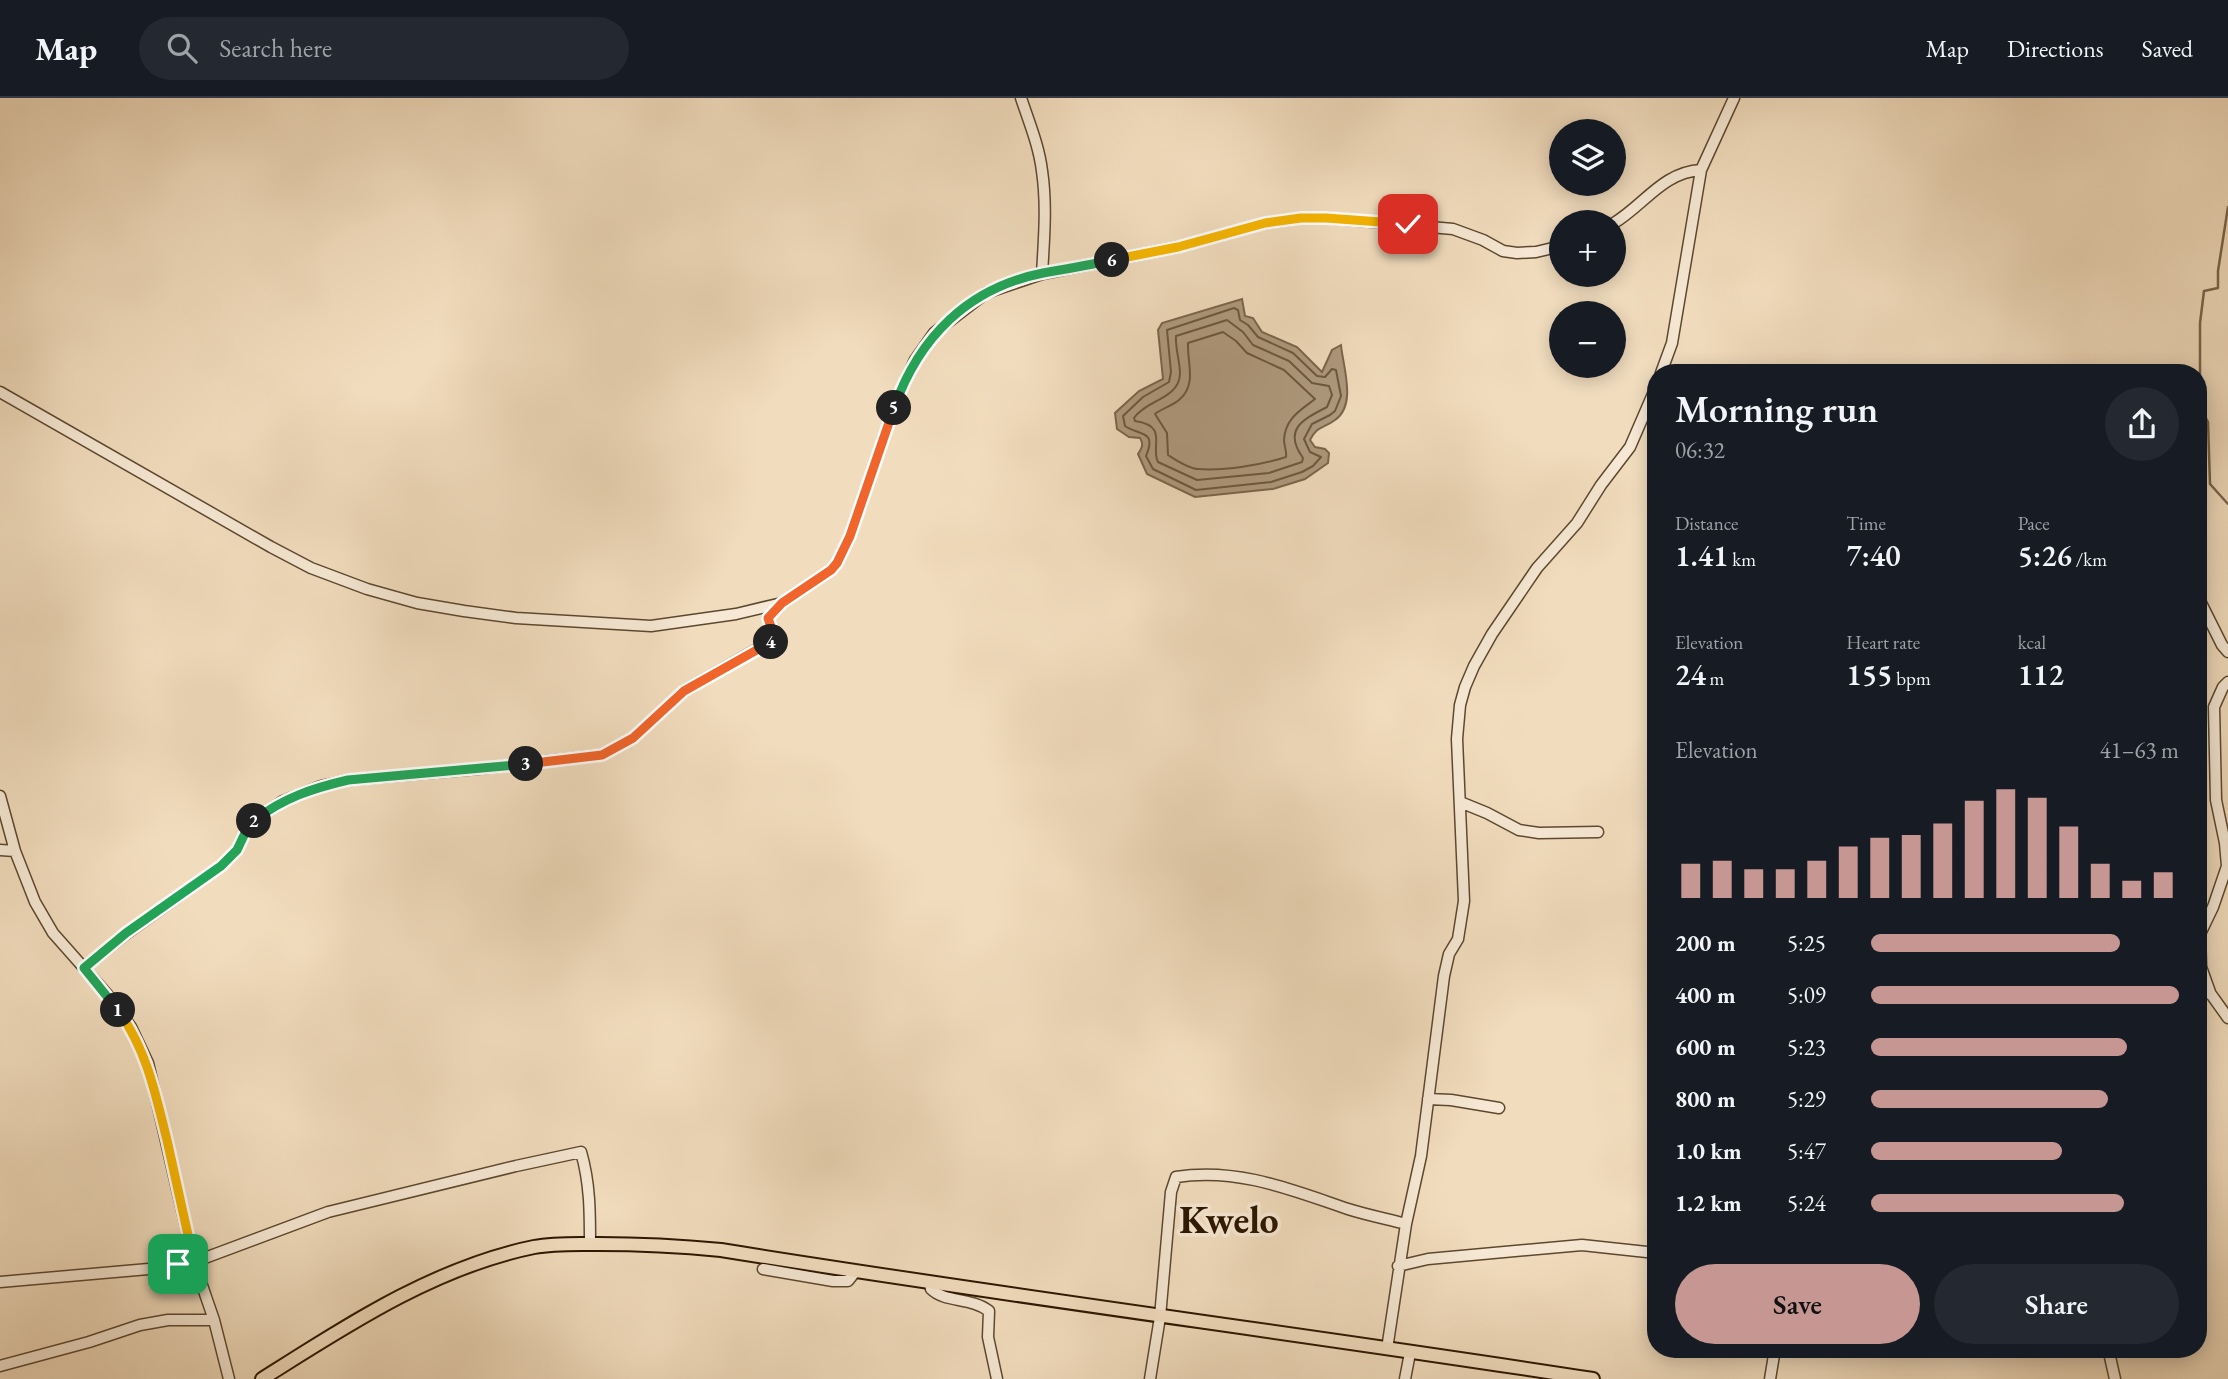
<!DOCTYPE html>
<html lang="en">
<head>
<meta charset="utf-8">
<style>
  :root { --surface:#171b24; --page:#242831; --text:#f1f3f6; --muted:#9ea1a6; --line:#363941; --accent:#c59692 }
  body { margin:0; font-family:"EB Garamond",serif; background:var(--page); color:var(--text); height:100vh; display:flex; flex-direction:column; font-size:26px; white-space:nowrap }
  * { box-sizing:border-box; margin:0 }
  p { font-size:23px; color:var(--muted) }
  .icon { flex:none; width:38px; height:38px; fill:none; stroke:currentColor; stroke-width:2; stroke-linecap:round; stroke-linejoin:round }
  .map { position:relative; flex:1; overflow:hidden }
  .panel { position:absolute; left:1647px; top:266px; width:560px; height:994px; display:flex; flex-direction:column; background:var(--surface); border-radius:28px; box-shadow:0 4px 18px #0003 }
  .panel>* { flex:none }
  .tools { position:absolute; left:1549px; top:21px; display:grid; gap:14px }
  .tools a { display:grid; place-items:center; width:77px; height:77px; border-radius:50%; background:var(--surface); box-shadow:0 4px 18px #0003; font-size:35px }
  .pin { position:absolute; display:grid; place-items:center; width:60px; height:60px; color:#fff; margin:-30px; border-radius:14px; box-shadow:0 4px 10px #0006 }
  .km { position:absolute; width:35px; height:35px; margin:-18px; border-radius:50%; background:#222; color:#fff; font-size:19px; line-height:35px; text-align:center }
  .round { display:grid; place-items:center; flex:none; width:74px; height:74px; border-radius:37px; background:var(--page) }
  .overview { display:flex; align-items:center; justify-content:space-between; height:119px; padding:0 28px }
  h1 { font-size:38px; font-weight:600; line-height:52px }
  .metrics { display:grid; grid-template-columns:repeat(3,1fr); gap:10px; height:119px; padding:7px 28px }
  .metrics div { display:grid; align-content:center }
  .metrics b { font-size:30px; font-weight:600 }
  .metrics small { font-size:19px; font-weight:400 }
  .metrics p { font-size:19px }
  .chart { height:196px; padding:14px 28px }
  .chart p { display:flex; justify-content:space-between }
  .chart svg { width:100%; height:126px; margin-top:7px; stroke:var(--accent); stroke-width:6 }
  .action { display:flex; gap:14px; margin-top:auto; padding:14px 28px }
  .action a { flex:1; height:80px; border-radius:42px; background:var(--accent); color:#111; font-size:28px; font-weight:600; line-height:80px; text-align:center }
  .action a+a { background:var(--page); color:var(--text) }
  ul { padding:0 28px; list-style:none; font-size:23px }
  li { display:grid; grid-template-columns:112px 84px 1fr; align-items:center; height:52px }
  li i { height:18px; border-radius:9px; background:var(--accent) }
  header { display:flex; align-items:center; gap:42px; box-sizing:border-box; height:98px; padding:0 35px; background:var(--surface); border-bottom:2px solid var(--line) }
  header strong { font-size:33px }
  nav { display:flex; gap:38px; margin-inline-start:auto; font-size:24px }
  .search { width:490px; height:63px; background:var(--page); display:flex; align-items:center; gap:18px; box-sizing:border-box; padding:0 24px; border-radius:38px; color:var(--muted); font-size:26px }
  .map>svg:first-child { display:block }
  .water { fill:#ae997d; stroke:#7a654b; stroke-width:2 }
  .lines { fill:none; stroke-linecap:round; stroke-linejoin:round }
  .shore { stroke:#6d583e; stroke-width:2 }
  .stream { stroke:#7a654b; stroke-width:2.5 }
  .minor-casing { stroke:#5d482f; stroke-width:13 }
  .major-casing { stroke:#2c1600; stroke-width:16 }
  .minor { stroke:#f6e8d4; stroke-width:10 }
  .major { stroke:#f1dcbd; stroke-width:12 }
  .split-1-casing { stroke:#fff; stroke-width:14 }
  .split-2-casing { stroke:#fff; stroke-width:14 }
  .split-3-casing { stroke:#fff; stroke-width:14 }
  .split-4-casing { stroke:#fff; stroke-width:14 }
  .split-5-casing { stroke:#fff; stroke-width:14 }
  .split-6-casing { stroke:#fff; stroke-width:14 }
  .split-7-casing { stroke:#fff; stroke-width:14 }
  .split-1 { stroke:#f5b400; stroke-width:9 }
  .split-2 { stroke:#22a559; stroke-width:9 }
  .split-3 { stroke:#22a559; stroke-width:9 }
  .split-4 { stroke:#f0652b; stroke-width:9 }
  .split-5 { stroke:#f0652b; stroke-width:9 }
  .split-6 { stroke:#22a559; stroke-width:9 }
  .split-7 { stroke:#f5b400; stroke-width:9 }
  .labels { text-anchor:middle; dominant-baseline:central; stroke-width:7; stroke-linejoin:round; paint-order:stroke }
  .district-label { font-size:38px; font-weight:bold; fill:#2c1600; stroke:#f6e8d4 }
</style>
</head>
<body>
<header>
<strong>Map</strong>
<div class="search"><svg class="icon" aria-label="search" viewBox="0 0 24 24"><circle cx="10" cy="10" r="6"/><path d="M15 15l6 6"/></svg>Search here</div>
<nav><a>Map</a><a>Directions</a><a>Saved</a></nav>
</header>
<div class="map">
<svg width="2228" height="1281" viewBox="0 0 2228 1281">
  <rect width="100%" height="100%" fill="#f1dcbd"/>
  <filter id="stains"><feTurbulence type="fractalNoise" baseFrequency=".00286" numOctaves="4"/><feColorMatrix values="0 0 0 0 .2 0 0 0 0 .09 0 0 0 0 .02 0 0 0 .5 -.17"/></filter>
  <radialGradient id="worn" r=".72"><stop offset=".6" stop-color="#630" stop-opacity="0"/><stop offset="1" stop-color="#630" stop-opacity=".3"/></radialGradient>
  <path class="water" d="M1242,201l3,17 8,2 9,14 35,15 25,25 10,-22 9,-5c2,22 16,60 -6,75 -12,9 -17,5 -25,20l5,7 10,2 4,4 -1,10 -23,16 -32,10 -78,8 -48,-23 -9,-20c4,-6 6,-10 2,-16l-11,-1 -12,-8 -2,-16 24,-22 24,-12 -5,-49 4,-7z"/>
  <g class="lines">
    <path class="shore" d="M1234,210l4,2 2,10 8,5 10,12 35,16 24,23 8,1 7,-8 4,1 5,26 -6,15 -5,4 -18,9 -8,15 6,13 11,5 -8,9 -11,6 -31,10 -75,8 -43,-21 -7,-13c11,-26 -6,-20 -21,-30l-2,-10 20,-19 26,-15 2,-10 -4,-42z
      M1227,222l16,12 10,13 36,16 23,22 17,3 3,9 -5,12c-23,12 -45,22 -24,51l-1,4 -33,11 -72,7 -39,-18c-8,-16 11,-36 -23,-41l-1,-3c12,-18 45,-19 46,-44 0,-13 -5,-26 -4,-38z
      M1223,234l13,9 11,12 37,17 31,29c-14,11 -30,19 -31,41 0,6 3,11 2,17 -24,8 -62,14 -88,12 -9,0 -22,-9 -30,-14l-1,-22 -12,-19c7,-6 18,-8 25,-15 17,-15 7,-37 8,-56z"/>
    <path class="stream" d="M2228,109l-10,64v17l-14,3 -4,32v84l8,15 2,62 18,20"/>
    <g class="minor-casing">
      <path id="minor" d="M1021,0c8,24 18,48 21,73 5,34 2,68 0,103
        M1614,125c30,-18 49,-51 87,-53
        M1661,275l11,-30 29,-173 33,-72
        M0,294l271,155 40,21 56,21 50,14 47,8 52,7 135,8 85,-12 46,-11 49,-33 6,-7 13,-27 47,-137 18,-39 19,-27 52,-40 56,-19 136,-27 87,-24 36,-5h26l126,11 30,11 20,11 14,2 19,-1 25,-6
        M2198,499l24,48 6,7
        M0,698l15,55 20,51 18,31 54,61 24,33 17,36 46,199 20,58 15,59
        M1460,704l27,11 32,17 20,3 59,-1
        M0,752l15,1
        M84,870l42,-34 95,-68 16,-16 10,-21 9,-10 27,-18 38,-15 27,-6 129,-11 125,-14 31,-17 51,-47 91,-52 -7,-21 14,-15
        M2208,892l20,28
        M2211,897l-10,-28 -1,-33 13,-27 14,-41 -2,-23 -9,-43 -2,-93 9,-20 5,-5
        M1428,1001l23,1 48,8
        M1398,1168l30,-7 154,-14 74,8
        M763,1171l70,12h15l8,-10
        M0,1184l160,-14 34,-6 134,-50 188,-46 65,-14c9,31 9,60 9,92
        M930,1185l1,6c14,14 40,8 58,22l-1,26 9,42
        M1387,1251l19,-125 15,-68 23,-180 5,-22 9,-15 6,-38 -7,-162 3,-34 5,-18 9,-21 18,-32 45,-66 40,-45 24,-38 29,-38 26,-60
        M2110,1259l5,22
        M0,1268l89,-24 51,-17 28,-5h46
        M1150,1281l10,-62 11,-125 5,-15c61,-10 116,13 172,32 19,6 39,10 58,15
        M1405,1281l5,-26
        M1770,1281l5,-30"/>
    </g>
    <g class="major-casing">
      <path id="major" d="M262,1281c84,-53 173,-112 272,-132 21,-4 43,-3 64,-3 42,0 82,2 123,6 291,47 582,84 872,129"/>
    </g>
    <use href="#minor" class="minor"/>
    <use href="#major" class="major"/>
  </g>
  <g class="lines">
    <g class="split-1-casing">
      <path id="split-1" d="M118,912c29,41 37,82 49,130 9,41 18,81 27,122l-16,2"/>
    </g>
    <g class="split-2-casing">
      <path id="split-2" d="M118,912l-34,-42 42,-35 95,-67 16,-16 10,-21 7,-8"/>
    </g>
    <g class="split-3-casing">
      <path id="split-3" d="M254,723c28,-23 60,-33 94,-41l178,-16"/>
    </g>
    <g class="split-4-casing">
      <path id="split-4" d="M526,666l76,-9 31,-17 51,-47 87,-49"/>
    </g>
    <g class="split-5-casing">
      <path id="split-5" d="M771,544l4,-3 -7,-21 14,-15 49,-33 6,-7 13,-27 44,-128"/>
    </g>
    <g class="split-6-casing">
      <path id="split-6" d="M894,310c25,-71 74,-120 149,-135 23,-4 46,-8 69,-13"/>
    </g>
    <g class="split-7-casing">
      <path id="split-7" d="M1112,162l66,-13 87,-24 36,-5h25l82,6"/>
    </g>
    <use href="#split-1" class="split-1"/>
    <use href="#split-2" class="split-2"/>
    <use href="#split-3" class="split-3"/>
    <use href="#split-4" class="split-4"/>
    <use href="#split-5" class="split-5"/>
    <use href="#split-6" class="split-6"/>
    <use href="#split-7" class="split-7"/>
  </g>
  <g class="labels">
    <g class="district-label">
      <text x="1229" y="1121">Kwelo</text>
    </g>
  </g>
  <rect width="100%" height="100%" filter="url(#stains)"/>
  <rect width="100%" height="100%" fill="url(#worn)"/>
</svg>
<div class="tools">
<a><svg class="icon" aria-label="layers" viewBox="0 0 24 24"><path d="M12 4l9 5-9 5-9-5zM3 14l9 5 9-5"/></svg></a>
<a>+</a>
<a>−</a>
</div>
<div class="pin" style="left:178px;top:1166px;background:#1e9e55"><svg class="icon" aria-label="arrive" viewBox="0 0 24 24"><path d="M6 21V4h12l-3 4 3 4H6"/></svg></div>
<div class="pin" style="left:1408px;top:126px;background:#d93025"><svg class="icon" aria-label="check" viewBox="0 0 24 24"><path d="M5 12l5 5 9-10"/></svg></div>
<b class="km" style="left:118px;top:912px">1</b>
<b class="km" style="left:254px;top:723px">2</b>
<b class="km" style="left:526px;top:666px">3</b>
<b class="km" style="left:771px;top:544px">4</b>
<b class="km" style="left:894px;top:310px">5</b>
<b class="km" style="left:1112px;top:162px">6</b>
<section class="panel">
<div class="overview"><div><h1>Morning run</h1><p>06:32</p></div><a class="round"><svg class="icon" aria-label="share" viewBox="0 0 24 24"><path d="M12 15V3M7 8l5-5 5 5M5 13v7h14v-7"/></svg></a></div>
<div class="metrics">
<div><p>Distance</p><b>1.41<small> km</small></b></div>
<div><p>Time</p><b>7:40</b></div>
<div><p>Pace</p><b>5:26<small> /km</small></b></div>
</div>
<div class="metrics">
<div><p>Elevation</p><b>24<small> m</small></b></div>
<div><p>Heart rate</p><b>155<small> bpm</small></b></div>
<div><p>kcal</p><b>112</b></div>
</div>
<div class="chart"><p><span>Elevation</span>41–63 m</p>
<svg viewBox="0 0 160 44" preserveAspectRatio="none"><path d="M5 44V32M15 44V31M25 44V34M35 44V34M45 44V31M55 44V26M65 44V23M75 44V22M85 44V18M95 44V10M105 44V6M115 44V9M125 44V19M135 44V32M145 44V38M155 44V35"/></svg>
</div>
<ul>
<li><b>200 m</b>5:25<i style="width:81%"></i></li>
<li><b>400 m</b>5:09<i style="width:100%"></i></li>
<li><b>600 m</b>5:23<i style="width:83%"></i></li>
<li><b>800 m</b>5:29<i style="width:77%"></i></li>
<li><b>1.0 km</b>5:47<i style="width:62%"></i></li>
<li><b>1.2 km</b>5:24<i style="width:82%"></i></li>
</ul>
<div class="action"><a>Save</a><a>Share</a></div>
</section>
</div>
</body>
</html>
